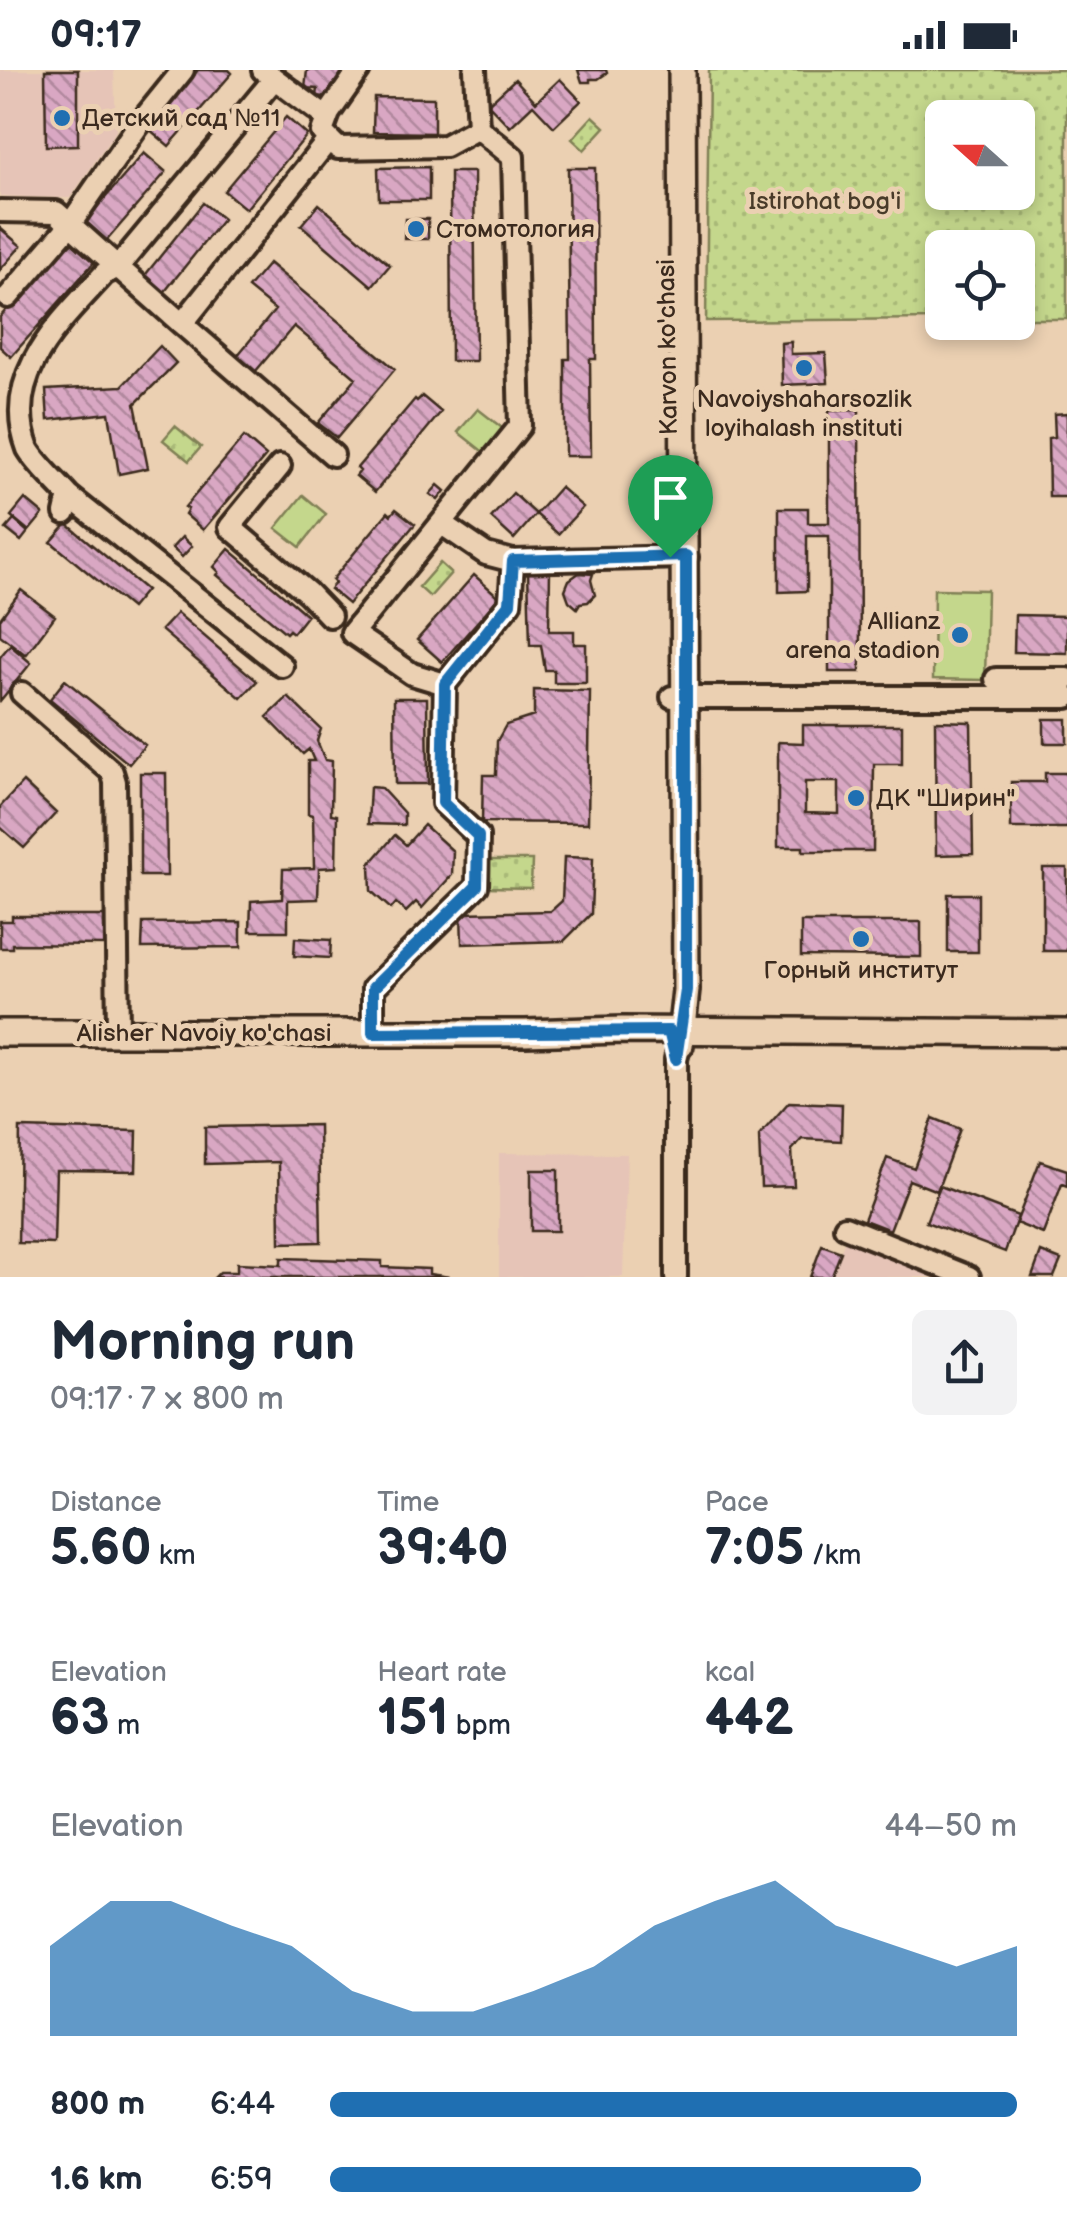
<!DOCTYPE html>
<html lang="en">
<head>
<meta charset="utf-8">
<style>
  :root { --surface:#fff; --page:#f2f2f3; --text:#1f2937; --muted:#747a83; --accent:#1f6fb2 }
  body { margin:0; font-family:"Balsamiq Sans",sans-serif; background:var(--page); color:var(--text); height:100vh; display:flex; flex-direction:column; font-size:38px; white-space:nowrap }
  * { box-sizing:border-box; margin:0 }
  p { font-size:32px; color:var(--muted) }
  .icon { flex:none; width:55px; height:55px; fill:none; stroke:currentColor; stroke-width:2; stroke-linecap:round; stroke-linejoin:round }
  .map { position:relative; height:1207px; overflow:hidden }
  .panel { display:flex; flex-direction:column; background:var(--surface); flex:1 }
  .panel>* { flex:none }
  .needle { width:65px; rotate:291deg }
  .controls { position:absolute; left:925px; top:30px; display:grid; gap:20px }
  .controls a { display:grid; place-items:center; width:110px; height:110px; border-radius:15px; background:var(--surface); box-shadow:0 5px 15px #0003; font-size:50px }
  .pin { position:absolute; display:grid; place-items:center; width:85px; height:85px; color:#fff; margin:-102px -42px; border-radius:50% 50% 50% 0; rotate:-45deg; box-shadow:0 0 10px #0007 }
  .pin .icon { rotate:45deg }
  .round { display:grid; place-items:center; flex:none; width:105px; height:105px; border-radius:15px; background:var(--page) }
  .headline { display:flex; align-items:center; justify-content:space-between; height:170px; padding:0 50px }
  h1 { font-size:55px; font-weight:700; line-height:75px }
  .metrics { display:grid; grid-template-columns:repeat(3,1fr); gap:15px; height:170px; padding:10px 50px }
  .metrics div { display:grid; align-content:center }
  .metrics b { font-size:50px; font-weight:700 }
  .metrics small { font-size:28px; font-weight:400 }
  .metrics p { font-size:28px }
  .chart { height:280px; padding:20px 50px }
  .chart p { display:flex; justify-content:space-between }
  .chart svg { width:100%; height:180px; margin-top:10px; fill:var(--accent); opacity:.7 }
  ul { padding:0 50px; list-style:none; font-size:32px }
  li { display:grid; grid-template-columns:160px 120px 1fr; align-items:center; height:75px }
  li i { height:25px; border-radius:12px; background:var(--accent) }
  .status { display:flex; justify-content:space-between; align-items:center; height:70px; padding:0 50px; background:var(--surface); direction:ltr }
  .status svg { height:28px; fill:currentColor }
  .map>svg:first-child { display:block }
  .built { fill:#e6c4b7 }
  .green { fill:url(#green-dots); stroke:#808055; stroke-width:2.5; fill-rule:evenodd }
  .pitch { fill:#c4d78c; stroke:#808055; stroke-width:2.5 }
  .building { fill:url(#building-back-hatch); stroke:#3b2a1e; stroke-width:2.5; fill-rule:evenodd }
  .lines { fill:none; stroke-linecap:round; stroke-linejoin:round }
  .minor-casing { stroke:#3b2a1e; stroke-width:28 }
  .major-casing { stroke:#3b2a1e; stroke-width:32 }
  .minor { stroke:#ebd0b2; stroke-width:20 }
  .major { stroke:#ebd0b2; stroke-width:25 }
  .route-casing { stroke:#fff; stroke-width:20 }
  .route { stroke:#1f6fb2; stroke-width:12 }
  .poi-dot { fill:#1f6fb2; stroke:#ebd0b2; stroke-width:4 }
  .labels { text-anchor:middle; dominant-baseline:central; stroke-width:10; stroke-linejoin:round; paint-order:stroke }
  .poi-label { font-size:25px; fill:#3b2a1e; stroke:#ebd0b2; text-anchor:start }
  .park-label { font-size:25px; fill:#493b29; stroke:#ebd0b2 }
  .street-label { font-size:25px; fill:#3b2a1e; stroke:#ebd0b2 }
</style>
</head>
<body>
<div class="status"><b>09:17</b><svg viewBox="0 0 49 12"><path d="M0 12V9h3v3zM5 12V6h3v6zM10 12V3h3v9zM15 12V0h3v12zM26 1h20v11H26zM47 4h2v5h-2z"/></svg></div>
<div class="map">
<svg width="1067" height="1207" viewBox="0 0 1067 1207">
  <defs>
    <pattern id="green-dots" width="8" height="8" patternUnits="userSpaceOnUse" patternTransform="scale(2.5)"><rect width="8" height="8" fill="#c4d78c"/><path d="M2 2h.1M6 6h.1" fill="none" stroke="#a9b978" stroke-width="1.8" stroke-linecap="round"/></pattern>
    <pattern id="building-back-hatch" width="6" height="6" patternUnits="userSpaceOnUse" patternTransform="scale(2.5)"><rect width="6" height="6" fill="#d9a7c3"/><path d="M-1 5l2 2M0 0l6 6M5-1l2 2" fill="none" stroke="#b1889e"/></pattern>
  </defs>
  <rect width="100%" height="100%" fill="#ebd0b2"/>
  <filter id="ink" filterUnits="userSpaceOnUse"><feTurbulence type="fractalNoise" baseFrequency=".01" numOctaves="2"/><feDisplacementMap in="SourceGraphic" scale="20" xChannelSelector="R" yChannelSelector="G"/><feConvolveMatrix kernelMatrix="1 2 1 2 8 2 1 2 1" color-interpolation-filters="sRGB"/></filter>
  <g filter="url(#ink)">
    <path class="built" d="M0,0h114l2,61 -46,67 -70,-2z
      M499,1083l128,1 -4,123h-124z
      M846,1167l100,40h-115z"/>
    <path class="green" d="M709,0h358v249h-49v-71h-76v71l-236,2zM942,48h76v74h-76z
      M593,46l12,11 -21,23 -12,-11z
      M175,356l26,21 -12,14 -26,-21z
      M440,493l11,10 -21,24 -11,-10z
      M487,790h45l-1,28 -44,-1z"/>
    <path class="pitch" d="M478,339l28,22 -20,23 -28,-22z
      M303,425l23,19 -26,33 -24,-19z
      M934,519l53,1 -2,90 -52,-1z"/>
    <path class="building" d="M45,0h33v75l-32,1z
      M198,0h31l3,3 -63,73 -21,-18z
      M307,0h37l-1,14 -10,14 -16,-2 1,-7 -13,-1z
      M578,0h28l1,3 -9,6h-8v3h-8z
      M515,9l21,23 24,-23 21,22 -27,26 -21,-22 -23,22 -22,-23z
      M374,27l60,1v35l-61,-1z
      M286,47l21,18 -61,74 -22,-18z
      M144,83l22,19 -64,74 -22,-19z
      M429,97v33h-50l-1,-32z
      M568,98h27l1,191h-6l1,97h-26v-97h5z
      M450,102h24l2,189h-25z
      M203,133l20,16 -61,76 -20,-16z
      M319,134l71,61 -18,21 -71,-61z
      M405,149h23v20h-24z
      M0,158l21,18 -21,24z
      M69,168l26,23 -84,96 -11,-10v-30z
      M269,193l126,106 -58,69 -19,-15 38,-45 -62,-52 -39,46 -18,-16 38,-46 -27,-22z
      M791,272v12l35,-1 2,30 -46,2 -1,-42z
      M160,276l16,17 -41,41 13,64 -29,6 -10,-61 -61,7 -2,-30 76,-4z
      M422,326l19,16 -66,80 -19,-16 4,-5 -3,-3 58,-69 2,2z
      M859,340l1,262h-31v-136h-22v55l-28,1v-84h29v15h21v-112z
      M1067,343v84h-18l-1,-59 7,-1 -1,-23z
      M244,367l22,19 -63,74 -18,-16 3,-5 -3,-2z
      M438,415l7,6 -7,9 -8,-6z
      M560,417l23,20 -25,27 -22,-20 -22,25 -23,-21 22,-25 23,21z
      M25,429l18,15 -14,17 -18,-15z
      M396,439l19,15 -67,80 -18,-15 5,-6 -3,-3 56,-68 3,3z
      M14,450l14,12 -7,9 -15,-12z
      M67,454l79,66 -15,18 -80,-66z
      M182,467l10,9 -10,11 -10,-9z
      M229,479l78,66 -14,18 -4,-3 -3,3 -69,-58 2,-3 -5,-5z
      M528,500h22l-1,61h25v13h12v39h-32v-13h-9l-4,-25h-11z
      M579,503l14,1 -2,6 4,15 -7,7 -8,1 -3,5 -8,-7 -4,-11 4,-10z
      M474,505l25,22 -57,65 -25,-22z
      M21,520l34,26 -29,39 -26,-20v-16z
      M177,543l80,68 -16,17 -80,-68z
      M1015,545l52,1v37l-53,-1z
      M10,575l21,18 -31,38v-44z
      M65,610l80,65 -16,19 -79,-65z
      M534,620l56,1 -2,132 -106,-1 1,-47h13l1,-34 9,-16 28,-9z
      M288,627l33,32 -4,12 8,19 7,1 -1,53 6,1 -1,52 -17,1 -1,31 -30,1v31h-38l1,-30 31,-2 1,-30 31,-1 -1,-53 -5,-1v-53h6l-5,-12 -6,5 -36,-37z
      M394,628h33l1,86h-33z
      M1044,649h23v24h-23z
      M935,651l36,1 2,132 -37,1z
      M803,655h99v39h-28l-1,87h-70v-4h-25v-105l25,1zM805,712h34v32l-34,-1z
      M140,703h26l1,103h-27z
      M1045,703h22v55h-56v-46h34z
      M23,712l33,31 -32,35 -24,-21v-20z
      M370,717l11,1 23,25v12l-36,-1z
      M424,755l29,26 -1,24 -30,33 -6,-6 -10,10 -10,-9 -5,6 -20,-18 -1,-27 25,-29 11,10z
      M564,787l29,1 -2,56 -27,27 -102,3 -1,-31 90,-2 11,-10z
      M1043,798h24v83h-24z
      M948,824h30v58h-30z
      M12,846h93v29l-93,-1v4h-12v-27h12z
      M241,852v25l-99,1 1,-25z
      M801,852h120v35l-120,-1z
      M295,868l36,2 -1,18 -36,-2z
      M789,1032l53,2 -1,37 -39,-2 -10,11 2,36 -33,1 -2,-51z
      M933,1048l27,11 -23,62 -28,-11 -19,50 -26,-10 23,-62 27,10z
      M319,1055l2,117 -41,1 -1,-81 -74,2v-37z
      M20,1058l117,3 -1,40 -80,-1 -2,74 -36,-1z
      M1040,1091l27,9v16l-5,-2 -19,50 -27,-11z
      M531,1100h27v61h-27z
      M940,1116l78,30 -13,36 -79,-30z
      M822,1175l19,7 -10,25h-21z
      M1041,1182l20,8 -7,17h-22z
      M281,1188l101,3v6l47,2v5l21,3h-235l5,-5h17v-9l44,2z"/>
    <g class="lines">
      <g class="minor-casing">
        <path id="minor" d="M263,0l64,48
          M329,69l9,9 107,-2 33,-18
          M0,141l56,1 126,112
          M8,227l61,-71 68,-99 46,-57
          M333,385l-151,-131 147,-185 -7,-7 7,-19 30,-43
          M280,396l-50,61 78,66 22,23
          M69,426l213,170
          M65,443l4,-17c-13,-15 -31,-30 -41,-47 -28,-74 32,-126 77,-176l12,-5 157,-189
          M442,454l44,30 27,7 174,-4
          M996,609h71
          M445,614l-33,-10 -60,-41 168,-207 -7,-269 -35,-29 -3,-58
          M22,623l90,79 3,10 3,250
          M672,627h395
          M373,963v-45l104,-102 1,-50 -35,-33 2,-119 65,-81 3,-42
          M845,1157l124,50
          M676,1207v-218l4,-14"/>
      </g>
      <g class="major-casing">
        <path id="major" d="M0,963h525l97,-3 445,3
          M680,975l6,-55 -4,-920"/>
      </g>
      <use href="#minor" class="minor"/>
      <use href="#major" class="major"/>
    </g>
  </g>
  <g class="lines" filter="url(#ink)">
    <g class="route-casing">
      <path id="route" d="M686,486v434l-10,69 -7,-28 -296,2v-45l104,-102 1,-50 -35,-33 2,-119 65,-81 3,-42z"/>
    </g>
    <use href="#route" class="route"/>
  </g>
  <g class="poi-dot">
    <circle cx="62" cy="48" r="10"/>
    <circle cx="416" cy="159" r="10"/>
    <circle cx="804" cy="298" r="10"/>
    <circle cx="960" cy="565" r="10"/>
    <circle cx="856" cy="728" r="10"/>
    <circle cx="861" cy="869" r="10"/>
  </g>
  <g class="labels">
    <g class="poi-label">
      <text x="82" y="48">Детский сад №11</text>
      <text x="436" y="159">Стомотология</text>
      <text x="804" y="329" text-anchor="middle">Navoiyshaharsozlik<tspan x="804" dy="29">loyihalash instituti</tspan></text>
      <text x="940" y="551" text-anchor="end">Allianz<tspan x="940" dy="29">arena stadion</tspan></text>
      <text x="876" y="728">ДК "Ширин"</text>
      <text x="861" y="900" text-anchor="middle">Горный институт</text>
    </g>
    <g class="park-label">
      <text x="825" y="131">Istirohat bog'i</text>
    </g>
    <g class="street-label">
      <text transform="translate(668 277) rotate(-91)">Karvon ko'chasi</text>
      <text x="204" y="963">Alisher Navoiy ko'chasi</text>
    </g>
  </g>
</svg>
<div class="controls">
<a><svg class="needle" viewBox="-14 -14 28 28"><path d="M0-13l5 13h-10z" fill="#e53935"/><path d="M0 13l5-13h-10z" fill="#747a83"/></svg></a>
<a><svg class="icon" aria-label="locate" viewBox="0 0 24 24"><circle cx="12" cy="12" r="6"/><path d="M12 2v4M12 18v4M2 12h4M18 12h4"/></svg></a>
</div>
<div class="pin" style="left:670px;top:487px;background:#1e9e55"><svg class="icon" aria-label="arrive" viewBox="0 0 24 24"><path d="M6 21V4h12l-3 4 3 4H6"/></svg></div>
</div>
<section class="panel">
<div class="headline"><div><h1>Morning run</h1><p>09:17 · 7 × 800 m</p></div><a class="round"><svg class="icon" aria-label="share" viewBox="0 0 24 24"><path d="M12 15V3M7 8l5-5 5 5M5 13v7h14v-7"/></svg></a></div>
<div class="metrics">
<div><p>Distance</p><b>5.60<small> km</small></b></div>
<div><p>Time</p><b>39:40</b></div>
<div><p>Pace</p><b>7:05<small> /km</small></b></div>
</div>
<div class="metrics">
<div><p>Elevation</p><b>63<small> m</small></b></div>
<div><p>Heart rate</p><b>151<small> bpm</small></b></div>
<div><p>kcal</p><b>442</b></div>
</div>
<div class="chart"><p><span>Elevation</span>44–50 m</p>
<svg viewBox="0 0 160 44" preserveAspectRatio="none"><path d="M0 44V22L10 11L20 11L30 17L40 22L50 33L60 38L70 38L80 33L90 27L100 17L110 11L120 6L130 17L140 22L150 27L160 22V44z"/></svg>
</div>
<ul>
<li><b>800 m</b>6:44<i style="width:100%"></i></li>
<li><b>1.6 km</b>6:59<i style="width:86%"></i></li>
</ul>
</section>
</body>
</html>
